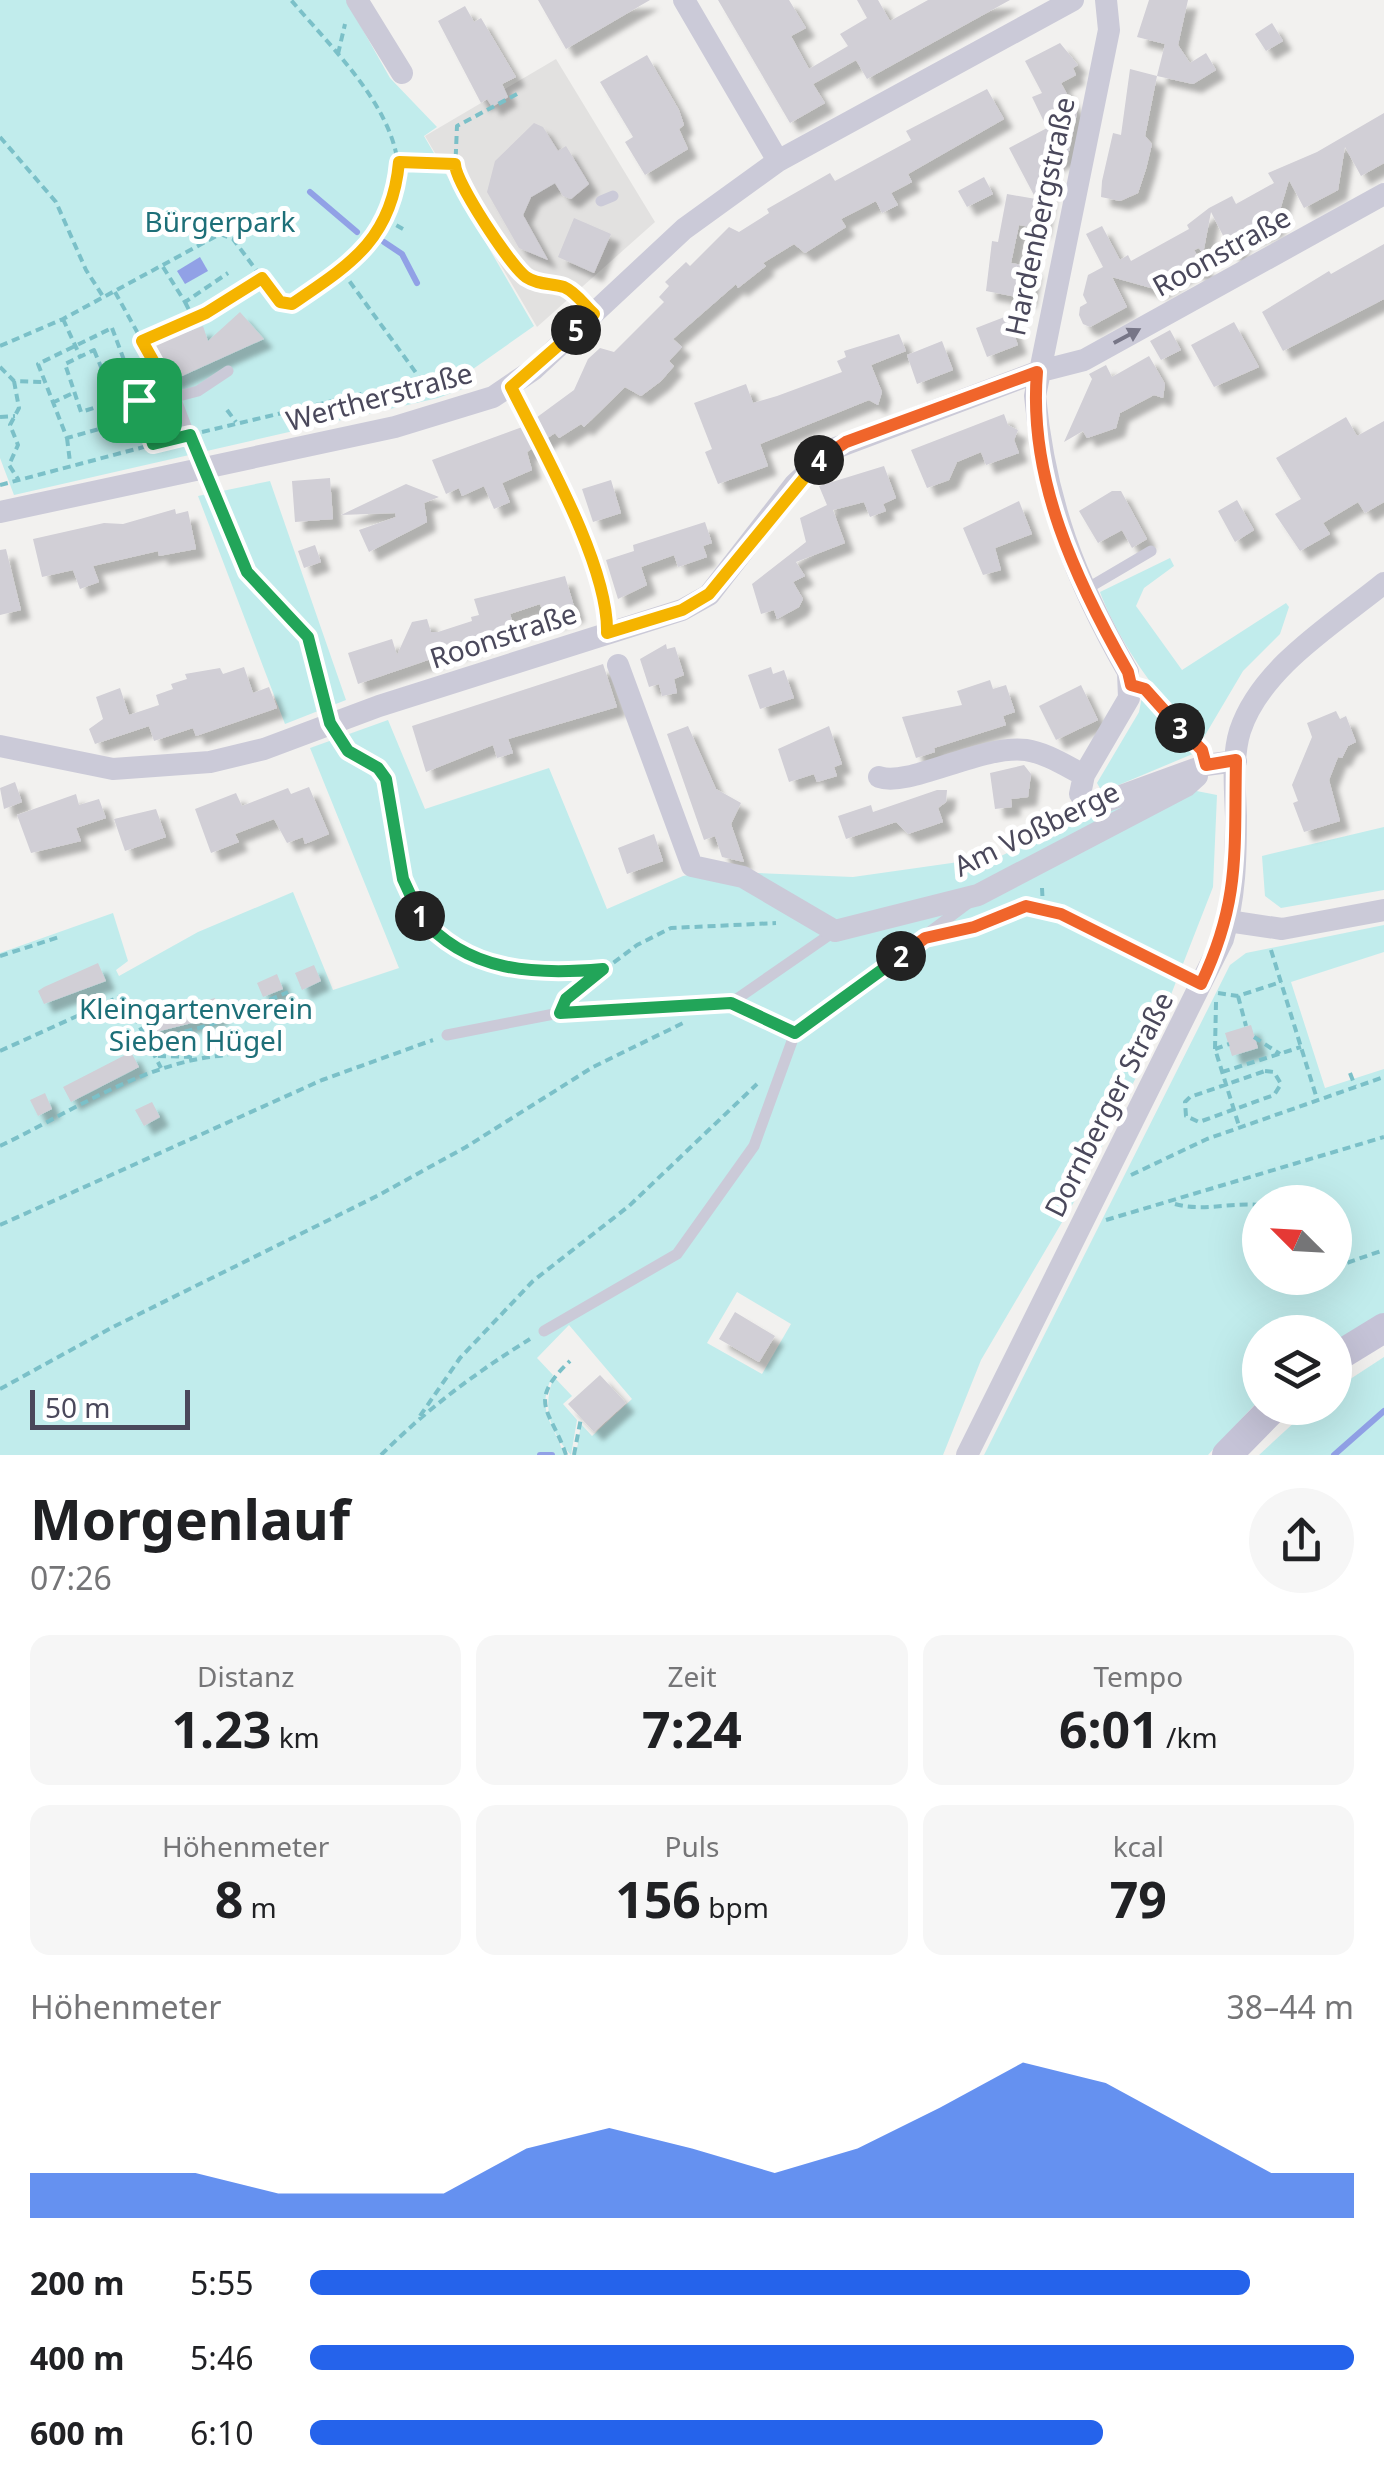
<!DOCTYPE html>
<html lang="de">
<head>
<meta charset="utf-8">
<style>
  :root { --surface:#fff; --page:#f6f6f6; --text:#202124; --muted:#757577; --accent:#2563eb }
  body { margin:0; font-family:"Noto Sans",sans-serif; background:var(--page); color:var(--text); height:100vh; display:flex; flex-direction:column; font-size:38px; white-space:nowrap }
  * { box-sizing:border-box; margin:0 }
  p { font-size:32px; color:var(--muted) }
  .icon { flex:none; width:55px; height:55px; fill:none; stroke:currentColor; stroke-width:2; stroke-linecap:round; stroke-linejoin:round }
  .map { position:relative; height:1455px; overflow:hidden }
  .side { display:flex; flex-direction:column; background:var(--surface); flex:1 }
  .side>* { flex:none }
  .needle { width:65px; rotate:294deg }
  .controls { position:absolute; left:1242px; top:1185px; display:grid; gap:20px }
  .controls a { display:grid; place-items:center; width:110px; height:110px; border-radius:50%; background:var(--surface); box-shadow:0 10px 40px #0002; font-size:50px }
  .scale { position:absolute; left:30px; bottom:25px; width:160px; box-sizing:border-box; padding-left:10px; border:5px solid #4a485b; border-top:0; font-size:28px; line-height:35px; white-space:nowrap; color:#4a485b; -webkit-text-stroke:8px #fff; paint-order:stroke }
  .pin { position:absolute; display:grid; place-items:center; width:85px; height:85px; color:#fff; margin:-42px; border-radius:20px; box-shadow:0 5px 15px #0006 }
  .km { position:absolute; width:50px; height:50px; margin:-25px; border-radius:50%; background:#222; color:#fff; font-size:28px; line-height:50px; text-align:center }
  .round { display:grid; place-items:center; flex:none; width:105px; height:105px; border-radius:52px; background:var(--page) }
  .summary { display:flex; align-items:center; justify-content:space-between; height:170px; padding:0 30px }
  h1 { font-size:55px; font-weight:700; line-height:75px }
  .metrics { display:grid; grid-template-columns:repeat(3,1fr); gap:15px; height:170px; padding:10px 30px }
  .metrics div { display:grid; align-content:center; border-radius:20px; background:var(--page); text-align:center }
  .metrics b { font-size:50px; font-weight:700 }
  .metrics small { font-size:28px; font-weight:400 }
  .metrics p { font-size:28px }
  .chart { height:280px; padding:20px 30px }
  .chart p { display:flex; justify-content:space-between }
  .chart svg { width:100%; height:180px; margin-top:10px; fill:var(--accent); opacity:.7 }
  ul { padding:0 30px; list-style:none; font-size:32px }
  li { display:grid; grid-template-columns:160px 120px 1fr; align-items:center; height:75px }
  li i { height:25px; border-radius:12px; background:var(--accent) }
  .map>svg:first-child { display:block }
  .education { fill:#e2e1e0 }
  .green { fill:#c1ecec; fill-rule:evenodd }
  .water { fill:#91a1e6 }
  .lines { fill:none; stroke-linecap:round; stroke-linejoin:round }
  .stream { stroke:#91a1e6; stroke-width:6 }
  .building { fill:#d1cfd6; filter:url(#shadow) }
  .path { stroke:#7bc0c8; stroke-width:4; stroke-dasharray:8 5; stroke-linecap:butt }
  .service { stroke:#cbcad8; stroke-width:11 }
  .minor { stroke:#cbcad8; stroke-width:22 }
  .secondary { stroke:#c5c3d7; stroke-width:30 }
  .oneway { fill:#777687 }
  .split-1-casing { stroke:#fff; stroke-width:20 }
  .split-2-casing { stroke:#fff; stroke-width:20 }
  .split-3-casing { stroke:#fff; stroke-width:20 }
  .split-4-casing { stroke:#fff; stroke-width:20 }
  .split-5-casing { stroke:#fff; stroke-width:20 }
  .split-6-casing { stroke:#fff; stroke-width:20 }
  .split-1 { stroke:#22a559; stroke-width:12 }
  .split-2 { stroke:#22a559; stroke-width:12 }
  .split-3 { stroke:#f0652b; stroke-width:12 }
  .split-4 { stroke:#f0652b; stroke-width:12 }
  .split-5 { stroke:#f5b400; stroke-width:12 }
  .split-6 { stroke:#f5b400; stroke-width:12 }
  .labels { text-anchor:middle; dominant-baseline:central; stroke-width:10; stroke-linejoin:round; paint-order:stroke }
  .street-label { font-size:28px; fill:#4a485b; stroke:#fff }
  .park-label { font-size:28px; fill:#1d6f78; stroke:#fff }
</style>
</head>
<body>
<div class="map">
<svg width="1384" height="1455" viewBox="0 0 1384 1455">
  <defs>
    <filter id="shadow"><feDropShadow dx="9" dy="9" stdDeviation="2.5" flood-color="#0004"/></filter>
  </defs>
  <rect width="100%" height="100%" fill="#f2f1ef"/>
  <path class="education" d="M556,59l99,163 -118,105 -112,-191z"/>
  <path class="green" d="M0,0h346l44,78 47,49 -13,9 110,190 -61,43 3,15 -38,14 -424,97 -14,-37z
    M270,481l76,219 -61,24 -87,-228z
    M1170,558l4,8 -30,22 -8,18 46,64 104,-67 3,4 -9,27 -37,37 -39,66c-40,-27 -87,-98 -104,-145z
    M1143,692l52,61 -93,39 -5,-9 42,-71z
    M388,720l37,89 124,-41 58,141 76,-33 28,-5 142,6 148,-21 41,-20 30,-31 22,11 77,-30 46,9 -4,92 -64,164 -71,144 -97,165 -38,95h-367l5,-31 11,12 40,-37 -63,-74 -32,33 16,17c-18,36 0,47 11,80h-564v-502l113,-40 15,48 -12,9 3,6 79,-44 95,-40 40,98 66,-22 -89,-220zM737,1292l54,32 -29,50 -55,-31z
    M1384,827v63l-103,18 -16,-12 -3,-40z
    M1384,925v27l-93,30 34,106 59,-19v244l-49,30v-11h-75v67l-52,56h-224l246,-490 16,-12zM1260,1202h75v76h-75z
    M1384,1357v98h-125l51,-47h25v-19z
    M554,1377l18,19 -9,8 14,16 -6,35c-20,-22 -30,-47 -17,-78z"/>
  <path class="water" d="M200,257l8,14 -23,13 -8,-13z"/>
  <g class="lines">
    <path class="stream" d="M310,192l47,40
      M384,242l18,12 15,29
      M540,1455h12
      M1334,1455l50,-44"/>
  </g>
  <path class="building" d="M538,0h112l-84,49z
    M718,0h71l17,28 -15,8 18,33 39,-23 -8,-12 27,-16 -10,-18h21l12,21 38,-21h82l-143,79 -11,-19 -43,24 12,19 -35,20z
    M1149,0h39l-10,45 12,18 16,-10 10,17 -23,14 -36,-8 8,-32 -28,-7z
    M465,6l9,16 7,-4 35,59 -14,7 6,13 -16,10 -5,-8 -6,4 -43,-82z
    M1272,23l11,18 -17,10 -11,-17z
    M1060,43l18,22 -5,3 3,7 -15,8 16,30 -9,43 -26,12 7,14 -8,47 -22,-4 -8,38 22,4 -6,32 -41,-8 6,-50 6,1 9,-48 29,5 -27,-51 38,-20 -15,-31 10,-4 -17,-32z
    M647,55l32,55 5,15 -5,4 9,20 -43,26 -20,-33 8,-5 -33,-55z
    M1130,69l27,7 -12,60 7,8 -6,25 -8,24 -18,8 -19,-4 1,-16 11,-48 8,2z
    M987,89l17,30 -96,55 4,8 -21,11 7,12 -16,8 -6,-12 -35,18 5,8 -41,26 -11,-9 -31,19 3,3 -28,22 -2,-4 -63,55 9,8 -13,14 5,5 -13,15 -20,15 -16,-9 -41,40 -3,-3 -22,14 -4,-5 -28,19 5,18 -30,13 8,19 -16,7 -10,-23 -22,10 -3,-8 -13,6 -14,-34 93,-34 49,-36 14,-31 12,-11 14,4 50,-50 -5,-5 10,-11 -4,-4 21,-20 4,4 39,-39 10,5 30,-19 -2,-4 63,-36 5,8 76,-41 -5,-9z
    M1384,113v50l-23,13 -16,-29 -7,43 -34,18 -15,-28 -14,47 -34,14 -6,18 -24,-47 -8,42 -4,-6 -5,2 14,24 -18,-5 -32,21 -46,-13 15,30 -37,20 -7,-3 -4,-9 1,-8 7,-4 -4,-8 5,-20 15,-8 -17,-33 16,-8 18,34 8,-5 3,6 58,-32 -2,-4 22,-17 23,-12 4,8 38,-21 -6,-10 49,-21z
    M534,123l9,4 15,24 8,-5 23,38 -18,15 -8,-3 -8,-13 -24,14 -8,18 25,45 -29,-12 -32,-56 8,-31z
    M984,177l9,17 -26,13 -9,-16z
    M574,218l37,16 -17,39 -36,-16z
    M1384,244v55l-101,52 -21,-39 67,-41 2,3z
    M240,312l24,27 -93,42 -16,-37 48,-18 5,15z
    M1007,316l11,29 -31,12 -11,-29z
    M1234,322l25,45 -45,20 -23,-42z
    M1170,330l11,20 -20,10 -11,-19z
    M899,334l7,17 -35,14 11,27 -4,13 -9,-5 -109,44 8,22 -50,18 -13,-32 7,-3 -18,-46 52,-19 7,19 24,-7 65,-24 -5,-11 9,-4 -2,-6z
    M942,341l11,29 -36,14 -10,-29z
    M1149,356l16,28 -2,14 -9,-3 -34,18 -4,15 -29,10 -4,-7 -19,11 28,-63 -3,-5 17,-9 6,12z
    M1004,414l4,11 10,5 -4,10 5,13 -33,12 -5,-13 -24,10 -8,18 -22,8 -16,-38z
    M1346,417l11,19 27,-15v81l-19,11 -7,-11 -35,21 7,11 -30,17 -25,-37 26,-15 -25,-41z
    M884,466l12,32 -13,6 3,7 -16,6 -6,-15 -31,8 12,33 -49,19 9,14 -12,6 10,17 -4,8 -22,12 -3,-9 -13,4 -9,-30 54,-42 -6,-24 27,-13 -8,-19z
    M330,478l3,41 -38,3 -3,-41z
    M611,480l10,33 -28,9 -11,-33z
    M406,484l33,13 -15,6 3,19 -58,30 -10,-22 37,-13 -1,-4 -54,2z
    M1112,491h9l26,48 -15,9 -10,-18 -24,13 -19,-32z
    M1237,500l17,30 -19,12 -17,-31z
    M1019,501l13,33 -37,14 6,22 -18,5 -20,-47z
    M175,509l1,5 12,-3 8,38 -37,7 -1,-5 -65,15 6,16 -19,7 -7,-19 -31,7 -9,-38 71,-16 19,1z
    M705,522l7,21 -9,3 4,11 -29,10 -4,-12 -33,12 6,18 -29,14 -12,-39 28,-9 -1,-6z
    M315,545l6,17 -17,6 -6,-17z
    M6,549l15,61 -21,5v-65z
    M565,576l11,37 -30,9 -6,-18 -30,10 4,13 -14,5 1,3 -143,49 -10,-31 44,-14 5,16 15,-33 15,-3 4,13h7l34,-11 -1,-4 8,-2 -5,-16z
    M666,644l1,5 8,-2 9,28 -10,4 3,14 -15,3 -3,-12 -10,3 -9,-28z
    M603,664l14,43 -109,32 5,14 -16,5 -4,-13 -67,27 -14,-46z
    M244,667l9,26 16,-6 8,21 -81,28 -3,-8 -39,13 -5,-15 -54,18 -6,-15 14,-10 -7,-22 24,-9 9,27 30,-10 -3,-10 17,-6 -2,-5 16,-5 -2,-5 35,-6 3,6z
    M771,667l2,7 11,-4 10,28 -34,11 -12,-34z
    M990,680l3,9 13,-4 9,27 -12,4 3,9 -72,23 1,4 -19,6 -14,-41 60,-12 -5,-14z
    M1081,685l17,35 -42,20 -17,-34z
    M1336,711l4,8 6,-3 10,26 -8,4 -6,12 -4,-1 -9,23 11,41 -36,11 -11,-29 5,-2 -6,-16 20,-48 -5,-14z
    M688,726l28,63 25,14 -10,21 13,38 -22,-5 -7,-21 -11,4 -37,-106z
    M829,726l13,38 -8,3 3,9 -20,6 -3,-8 -25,8 -11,-33z
    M1024,765l7,9 -3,23 -17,2 1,8 -17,2 -5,-36z
    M15,782l7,20 -18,7 -4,-21z
    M309,787l20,47 -24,10 -2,-7 -16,6 -13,-24 -39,15 4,8 -28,11 -16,-44 41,-16 6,13 46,-18 3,6z
    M937,790h10l-1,12 -8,6 5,14 -35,12 -12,-12 -50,17 -8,-23 33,-11 2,7z
    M76,794l3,11 20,-6 7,19 -30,10 5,13 -50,12 -14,-38z
    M156,809l10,28 -41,14 -11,-32z
    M654,834l9,27 -36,13 -9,-26z
    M98,963l8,18 -62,23 -6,-13 6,-4z
    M314,965l7,16 -19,9 -7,-17z
    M277,974l6,15 -20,8 -6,-14z
    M215,998l5,18 -68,17 -4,-12 5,-5z
    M1251,1025l7,23 -26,8 -7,-23z
    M131,1052l8,15 -68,35 -8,-15z
    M45,1093l7,16 -14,7 -8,-16z
    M152,1102l8,15 -16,9 -9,-16z
    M735,1312l40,24 -16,26 -40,-23z
    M600,1375l26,28 -32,29 -26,-28z"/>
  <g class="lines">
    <path class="path" d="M338,54l7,-30
      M517,94l-60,32 -2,48 63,97c20,15 44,11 62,29
      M0,137l56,65 30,68 18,28
      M399,162l55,2
      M385,219l18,10
      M163,267l22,35 43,-29
      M342,271l80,110
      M115,292l51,92
      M185,302l8,16
      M63,319l17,37
      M112,328l33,88 -78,22 -29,-74z
      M143,341l64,-28 54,-35
      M0,346l63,-27 157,-85 13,5 47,63 12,2c23,-15 49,-30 69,-49 93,-94 -9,-183 -70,-255
      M94,350l21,51 -34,11 -16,-48z
      M0,367l14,14 29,1
      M14,381l5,27 -9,17 8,20 -9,20 9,14
      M107,381l23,-8
      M139,400l19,-7
      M52,403l23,-11
      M520,405l53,105 34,102
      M99,408l6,19
      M227,410l9,12
      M145,416l8,28
      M0,417l15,-1
      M202,432l206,-49h48
      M67,438l3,24
      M0,485l174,-46
      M210,488l37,84 61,65 16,67
      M1151,696l44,48
      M344,743c9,19 34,18 43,40 10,28 7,62 15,91 24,95 120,102 201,95
      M1042,888l1,20
      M1013,903l48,11 122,61
      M959,930l67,-23
      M1271,950l46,149
      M0,956l59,-19
      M1218,993l20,3 43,-14
      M572,994l65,-49 34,-17 105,-5
      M1238,996l8,30
      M1216,1002l-1,47 24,77
      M1254,1037l26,17
      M147,1042l66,-18 75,-32
      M1215,1049l14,-5
      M0,1051l119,-54 7,3 35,68
      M158,1056l35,1
      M1265,1071l9,1 7,12 -7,11 -75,27 -13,-6 -1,-14 5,-5z
      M1222,1072l79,-25
      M1350,1073l5,13
      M0,1146c71,-34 148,-86 228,-91
      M1131,1175l76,-36 177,-62
      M1175,1204c28,8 56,-2 85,1
      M1106,1220l278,-83
      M0,1225l322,-145 111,-40
      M1335,1267l49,-17
      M0,1389l111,-61 268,-133 87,-48 127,-80 90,-44
      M420,1416l40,-58 73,-77 96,-75 128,-122
      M381,1455c46,-46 94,-82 149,-116
      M566,1455c-14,-44 -41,-52 4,-94
      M574,1455l7,-37"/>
    <path class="service" d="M601,201l12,-5
      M202,469l-27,-72 23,-6 30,-20
      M1083,591l68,-40
      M731,1003l64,30
      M447,1035l112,-22 172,-10 104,-72
      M544,1331l133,-77 77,-108 41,-113 172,-129"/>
    <path class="minor" d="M357,0l45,73
      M684,0l94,161
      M1106,0l3,30 -74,366c10,106 40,184 93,276l1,26 -45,77 -4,19 8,9 16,-1 102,-37 30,-4
      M0,512l395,-85 98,-30 40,-27 151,-141 94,-68 295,-161
      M618,665l74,201 51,11 92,54 143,-36 208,-109 11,-10
      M0,746l113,23 97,-7 54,-13 115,-43 303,-96 27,-15 86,-111 38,-35 204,-77 47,-12 300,-166
      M879,777c29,11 103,-33 147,-27 20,3 40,16 58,25
      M1228,921l54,8 102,-19
      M967,1455l256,-516c12,-41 13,-81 13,-123 -1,-27 -4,-59 4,-85 21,-64 95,-108 144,-148"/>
    <path class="secondary" d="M1335,1358l49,-30
      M1227,1455l46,-47"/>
  </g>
  <defs><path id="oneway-solid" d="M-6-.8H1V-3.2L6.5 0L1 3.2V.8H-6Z" transform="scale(2.5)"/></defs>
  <use class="oneway" href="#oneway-solid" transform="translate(1127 336) rotate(-28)"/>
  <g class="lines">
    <g class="split-1-casing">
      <path id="split-1" d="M139,400l14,44 37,-9 57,137 61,65 22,86 18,28 30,17 8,11 17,100 17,37"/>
    </g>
    <g class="split-2-casing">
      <path id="split-2" d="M420,916c47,57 116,59 183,53l-37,30 -6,14 171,-10 64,30 106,-77"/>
    </g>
    <g class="split-3-casing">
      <path id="split-3" d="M901,956l24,-18 49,-11 52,-21 35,8 140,70c40,-84 33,-134 35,-224l-30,5 -4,-15 -22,-22"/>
    </g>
    <g class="split-4-casing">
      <path id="split-4" d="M819,460l27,-18 191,-70c-9,107 39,209 91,300l3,13 14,4 35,39"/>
    </g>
    <g class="split-5-casing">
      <path id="split-5" d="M576,330l-65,57c31,62 98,179 96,246l75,-23 27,-16 110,-134"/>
    </g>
    <g class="split-6-casing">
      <path id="split-6" d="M139,400l30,-11 -27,-48 64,-28 56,-35 18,24 12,2c59,-40 100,-65 107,-142l56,2c0,18 55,101 71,113 12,8 25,6 38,10 12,5 21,19 30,27l-18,16"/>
    </g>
    <use href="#split-1" class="split-1"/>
    <use href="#split-2" class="split-2"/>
    <use href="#split-3" class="split-3"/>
    <use href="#split-4" class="split-4"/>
    <use href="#split-5" class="split-5"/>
    <use href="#split-6" class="split-6"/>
  </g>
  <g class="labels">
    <g class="street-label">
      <text transform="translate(1039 216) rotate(-78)">Hardenbergstraße</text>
      <text transform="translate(1221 251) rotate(-29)">Roonstraße</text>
      <text transform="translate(379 396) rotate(-15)">Wertherstraße</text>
      <text transform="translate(503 635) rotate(-18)">Roonstraße</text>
      <text transform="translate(1036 828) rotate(-26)">Am Voßberge</text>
      <text transform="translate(1108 1104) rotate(-63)">Dornberger Straße</text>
    </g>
    <g class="park-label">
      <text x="220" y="221">Bürgerpark</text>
      <text x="196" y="1008">Kleingartenverein<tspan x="196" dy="32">Sieben Hügel</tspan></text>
    </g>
  </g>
</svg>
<div class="controls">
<a><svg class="needle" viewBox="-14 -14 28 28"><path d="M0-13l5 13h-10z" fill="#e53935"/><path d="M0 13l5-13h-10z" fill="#757577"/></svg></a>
<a><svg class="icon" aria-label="layers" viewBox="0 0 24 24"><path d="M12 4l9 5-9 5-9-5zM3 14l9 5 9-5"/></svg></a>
</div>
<div class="scale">50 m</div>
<div class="pin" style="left:139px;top:400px;background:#1e9e55"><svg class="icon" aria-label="arrive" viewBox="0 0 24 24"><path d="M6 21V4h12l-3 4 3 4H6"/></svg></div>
<b class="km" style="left:420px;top:916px">1</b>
<b class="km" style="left:901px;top:956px">2</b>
<b class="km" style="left:1180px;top:728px">3</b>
<b class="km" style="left:819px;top:460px">4</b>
<b class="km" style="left:576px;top:330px">5</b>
</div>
<section class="side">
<div class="summary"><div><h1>Morgenlauf</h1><p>07:26</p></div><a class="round"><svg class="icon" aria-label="share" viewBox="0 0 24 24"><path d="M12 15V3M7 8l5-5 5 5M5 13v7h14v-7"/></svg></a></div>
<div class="metrics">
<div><p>Distanz</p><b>1.23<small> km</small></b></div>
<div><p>Zeit</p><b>7:24</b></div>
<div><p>Tempo</p><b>6:01<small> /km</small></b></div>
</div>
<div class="metrics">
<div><p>Höhenmeter</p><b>8<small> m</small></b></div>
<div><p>Puls</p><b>156<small> bpm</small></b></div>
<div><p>kcal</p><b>79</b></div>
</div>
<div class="chart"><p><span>Höhenmeter</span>38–44 m</p>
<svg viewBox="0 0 160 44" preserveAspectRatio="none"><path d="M0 44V33L10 33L20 33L30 38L40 38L50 38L60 27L70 22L80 27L90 33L100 27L110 17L120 6L130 11L140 22L150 33L160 33V44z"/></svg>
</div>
<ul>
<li><b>200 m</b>5:55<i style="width:90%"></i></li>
<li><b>400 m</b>5:46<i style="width:100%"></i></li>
<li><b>600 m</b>6:10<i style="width:76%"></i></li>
</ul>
</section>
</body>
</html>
